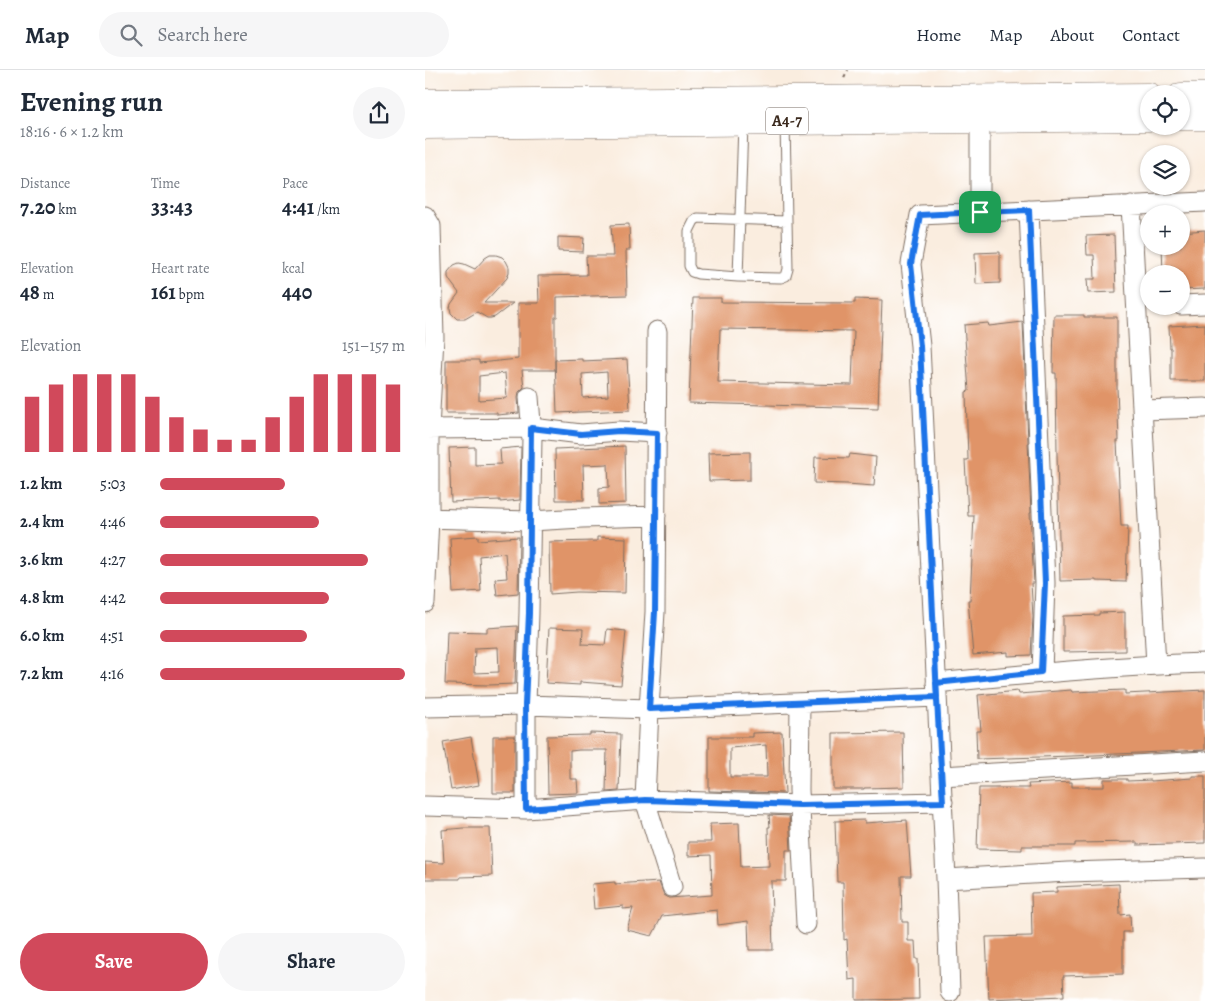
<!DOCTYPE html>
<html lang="en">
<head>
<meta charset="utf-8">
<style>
  :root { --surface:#fff; --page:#f6f6f7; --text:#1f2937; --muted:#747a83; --line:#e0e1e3; --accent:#d1495b }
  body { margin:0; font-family:Alegreya,serif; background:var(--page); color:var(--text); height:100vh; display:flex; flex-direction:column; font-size:19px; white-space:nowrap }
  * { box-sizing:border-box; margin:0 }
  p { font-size:16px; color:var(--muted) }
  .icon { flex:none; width:28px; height:28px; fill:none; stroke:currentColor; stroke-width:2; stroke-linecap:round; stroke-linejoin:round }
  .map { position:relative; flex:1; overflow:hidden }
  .sheet { display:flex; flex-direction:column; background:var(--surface); width:425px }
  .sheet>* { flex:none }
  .buttons { position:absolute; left:715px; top:15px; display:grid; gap:10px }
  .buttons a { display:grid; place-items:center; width:50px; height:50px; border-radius:50%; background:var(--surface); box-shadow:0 1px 4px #0004; font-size:25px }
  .pin { position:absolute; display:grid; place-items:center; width:42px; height:42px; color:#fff; margin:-21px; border-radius:10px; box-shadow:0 2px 8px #0006 }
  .round { display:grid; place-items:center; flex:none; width:52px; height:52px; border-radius:26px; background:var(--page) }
  .headline { display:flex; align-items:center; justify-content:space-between; height:85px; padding:0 20px }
  h1 { font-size:28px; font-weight:700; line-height:38px }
  .metrics { display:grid; grid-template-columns:repeat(3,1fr); gap:8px; height:85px; padding:5px 20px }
  .metrics div { display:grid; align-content:center }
  .metrics b { font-size:21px; font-weight:700 }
  .metrics small { font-size:14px; font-weight:400 }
  .metrics p { font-size:14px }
  .chart { height:140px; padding:10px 20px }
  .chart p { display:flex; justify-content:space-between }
  .chart svg { width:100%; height:90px; margin-top:5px; stroke:var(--accent); stroke-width:6 }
  .cta { display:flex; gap:10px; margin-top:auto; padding:10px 20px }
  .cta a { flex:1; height:58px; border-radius:30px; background:var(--accent); color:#fff; font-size:20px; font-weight:700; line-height:58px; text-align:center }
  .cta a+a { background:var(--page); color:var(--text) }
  ul { padding:0 20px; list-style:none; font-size:16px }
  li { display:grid; grid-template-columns:80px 60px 1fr; align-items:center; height:38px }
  li i { height:12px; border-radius:6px; background:var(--accent) }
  header { display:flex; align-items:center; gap:30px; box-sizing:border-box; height:70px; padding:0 25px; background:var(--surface); border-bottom:1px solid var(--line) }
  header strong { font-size:24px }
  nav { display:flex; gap:28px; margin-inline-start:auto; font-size:18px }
  .search { width:350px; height:45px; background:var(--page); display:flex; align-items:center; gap:12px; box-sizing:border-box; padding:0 18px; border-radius:28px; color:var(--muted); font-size:19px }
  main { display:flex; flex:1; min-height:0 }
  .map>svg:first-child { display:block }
  .building { fill:#e09467; fill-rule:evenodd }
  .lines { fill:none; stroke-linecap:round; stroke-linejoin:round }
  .service-casing { stroke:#7e6e62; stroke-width:11 }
  .minor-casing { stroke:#7e6e62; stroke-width:21 }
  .trunk-casing { stroke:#7e6e62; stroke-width:29 }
  .path { stroke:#7e6e62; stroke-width:2.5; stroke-dasharray:4 4; stroke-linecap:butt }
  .service { stroke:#fff; stroke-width:9 }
  .minor { stroke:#fff; stroke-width:19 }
  .trunk { stroke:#fff; stroke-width:28 }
  .route-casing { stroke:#fff; stroke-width:10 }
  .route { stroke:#1a73e8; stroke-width:6 }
  .labels { text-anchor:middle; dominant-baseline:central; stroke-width:4; stroke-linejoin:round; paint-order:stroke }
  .shield { fill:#fff; stroke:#766a62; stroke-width:1 }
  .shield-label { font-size:16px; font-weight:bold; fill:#3b2a1e }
</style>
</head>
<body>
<header>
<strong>Map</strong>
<div class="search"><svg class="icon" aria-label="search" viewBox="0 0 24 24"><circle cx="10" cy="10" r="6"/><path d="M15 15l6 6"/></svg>Search here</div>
<nav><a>Home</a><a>Map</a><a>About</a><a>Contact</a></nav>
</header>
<main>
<section class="sheet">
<div class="headline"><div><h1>Evening run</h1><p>18:16 · 6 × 1.2 km</p></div><a class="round"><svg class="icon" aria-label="share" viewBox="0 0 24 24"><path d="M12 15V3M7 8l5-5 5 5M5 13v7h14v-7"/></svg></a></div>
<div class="metrics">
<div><p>Distance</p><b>7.20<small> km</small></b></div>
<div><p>Time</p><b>33:43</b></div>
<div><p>Pace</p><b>4:41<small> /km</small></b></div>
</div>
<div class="metrics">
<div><p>Elevation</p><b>48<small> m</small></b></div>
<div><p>Heart rate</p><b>161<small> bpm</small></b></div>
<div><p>kcal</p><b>440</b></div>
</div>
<div class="chart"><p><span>Elevation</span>151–157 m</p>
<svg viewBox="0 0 160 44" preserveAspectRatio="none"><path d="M5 44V17M15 44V11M25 44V6M35 44V6M45 44V6M55 44V17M65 44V27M75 44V33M85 44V38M95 44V38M105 44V27M115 44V17M125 44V6M135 44V6M145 44V6M155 44V11"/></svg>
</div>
<ul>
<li><b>1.2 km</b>5:03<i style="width:51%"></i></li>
<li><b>2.4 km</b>4:46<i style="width:65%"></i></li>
<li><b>3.6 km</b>4:27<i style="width:85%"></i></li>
<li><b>4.8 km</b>4:42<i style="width:69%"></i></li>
<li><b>6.0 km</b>4:51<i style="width:60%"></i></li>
<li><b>7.2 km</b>4:16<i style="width:100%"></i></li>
</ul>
<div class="cta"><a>Save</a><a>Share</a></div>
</section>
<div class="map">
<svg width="780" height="931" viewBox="0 0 780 931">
  <rect width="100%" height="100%" fill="#fff"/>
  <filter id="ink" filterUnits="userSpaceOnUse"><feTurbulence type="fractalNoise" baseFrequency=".02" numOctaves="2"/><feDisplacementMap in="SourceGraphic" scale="10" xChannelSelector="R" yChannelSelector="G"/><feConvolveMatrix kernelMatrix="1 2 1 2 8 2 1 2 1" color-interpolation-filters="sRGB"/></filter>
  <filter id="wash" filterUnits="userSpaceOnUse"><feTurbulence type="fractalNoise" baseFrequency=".0096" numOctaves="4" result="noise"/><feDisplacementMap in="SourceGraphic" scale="20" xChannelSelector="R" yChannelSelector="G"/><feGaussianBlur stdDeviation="1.12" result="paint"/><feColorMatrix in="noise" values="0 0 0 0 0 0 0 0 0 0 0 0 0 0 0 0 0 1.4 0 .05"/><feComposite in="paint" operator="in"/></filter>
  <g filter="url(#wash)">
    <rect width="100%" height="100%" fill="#faeddf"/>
    <g id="blocks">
      <path class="building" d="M204,154l1,26h-4l1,45 -70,2v20h-2v53h-33l2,17 -5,5 -1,5 1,16 -22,2v-2h-51v-53h33v3l39,-4v-56h21l-1,-27 49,-1 -1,-19h27l-2,-31zM80,303l2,25 -28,2v-24z
        M780,160v59l-24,1v-16h-18l-1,-28h19v-14z
        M689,165l2,57 -28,1 -1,-14h8l-1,-24h-7l-1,-19z
        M133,167l26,1 -1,14 -25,-1z
        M575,182v31l-24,1 -1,-31z
        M65,185h6l6,2 4,4 3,6v5l-2,6 -23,25h29l-18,14 -4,1h-4l-10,-6 -12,7h-8l-6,-6 -1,-5 1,-4 8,-11 -9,-12 -2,-4v-5l6,-7 5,-2 5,1 11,5 10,-11z
        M268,228h28v4l134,1v-4l27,1 -4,108 -189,-5zM295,259l134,2 -2,54 -134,-3z
        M629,245h30v2h33v70l2,54h-2l4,85h7l-2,56 -30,-1v-1l-36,1 -3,-127 -1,-81h-3z
        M598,252l8,191h-1l4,70h-3l2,34 -2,38 -23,1v-4l-35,3 -5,-55h2l4,-84h-6l-3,-56h3l-2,-68 3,-1 -5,-66 24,-2 1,3z
        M780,254v57h-34v-33h-1l-1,-22z
        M157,289v2l45,-2 3,51 -73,3 -2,-53zM182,302l1,24 -25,2 -1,-24z
        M200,376l1,57 -27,1v-16l10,-1 -1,-23 -25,1 1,35h-28l-1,-51z
        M50,377v18l26,-1 -1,-15 21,-2 -1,53 -20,2v-2l-49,2 -2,-54z
        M325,382v28l-41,1 -1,-28z
        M425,384l26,3 -2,29 -27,-2 -33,-1 1,-26 34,1z
        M53,466v4l41,-3 -1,56 -21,2 -2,-16 12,-1 -2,-25 -26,3 2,35 -28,2 -3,-55z
        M172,467l29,1 -1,55 -48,-1 -27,2 -1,-52 48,-1z
        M700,542v39l-62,1v-36l36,-1v-2z
        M92,556l-2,58 -26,1 -44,-1 2,-53 40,1v-4zM73,577l1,25 -25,1 1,-25z
        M124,558l34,1 -1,15 23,1 2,-16 19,2 -5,54 -41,-3v3l-34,-2z
        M646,620l1,2 53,-2v4l80,-4v60l-133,6 -95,3 -1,-28h5l-3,-36 40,-4 1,3z
        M357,662l3,61 -76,-2v-54h43v-4zM341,675l1,32h-37v-29z
        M478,662l1,55 -40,1v1h-31v-56z
        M165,663l31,1 -2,57 -13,1 1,-42h-28l-9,1v28h7l1,14 -30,1 -1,-58 43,-1z
        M68,666h22v57h-22z
        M46,667l8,48 -28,5 -8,-48z
        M767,706h13v67l-68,2v-3l-62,1v3h-53v4l-45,-1 2,-61h50l-1,-4 44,-2v5h32v-8h23v2l24,-1v1l41,-3z
        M344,745l20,1 2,34h-5v31h-15l2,69h-24l-1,-29 -30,4 -1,-15 -55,6 -10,20 -25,-6 6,-22 -10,1v-3l-29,3 -2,-25 23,-2v2l29,-2v1l15,-1 5,13 5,3 43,-3 -1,-40 -23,1v-14h23l-1,-18 29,-1 2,44 28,-1 -1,-39h2z
        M440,750v3l42,-3 4,56h-10l1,46h6v19h7l1,18h2l1,40 -63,1v-21l-7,1 -2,-41 -3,1 -1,-58h-6l-2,-61z
        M38,758h27l2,48 -32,1v2h-35v-17l19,1 -2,-33z
        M694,814l1,31 10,-1 1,18h-8v42l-60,2 1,20 -75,3 -3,-62 46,-1 -1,-43 26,-1v-5z"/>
    </g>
  </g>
  <g filter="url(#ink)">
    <use href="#blocks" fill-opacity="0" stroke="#7e6e62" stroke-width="1"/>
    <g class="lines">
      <g class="service-casing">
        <path id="service" d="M318,54l-5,153 43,1 5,-2 2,-7 -3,-146
          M313,207l-40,-3 -6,-2 -3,-6v-35l5,-10 4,-3 89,3"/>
      </g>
      <g class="minor-casing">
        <path id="minor" d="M706,135l25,460
          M604,140l16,373 -3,90
          M555,142v-93
          M0,146l6,10 3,112 -5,91v89l-4,85
          M756,235l24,-1
          M232,261l-2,281 -6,97 -4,91 27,87
          M717,340l63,-2
          M0,359l107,-1 49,6 38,-3 38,2
          M0,448l106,3 51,-3 74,-2
          M511,613c90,-9 179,-17 269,-20
          M375,633l-1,87 7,134
          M0,637l101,-2 123,4 288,-12
          M516,706l264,-15
          M0,736l101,3 119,-9 155,5 143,-3
          M101,739v-104l3,-92 3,-177 -3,-39
          M521,809l122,-7 137,-4
          M525,922l-4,-113 -26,-533 -9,-82 9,-49 285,-13"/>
      </g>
      <g class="trunk-casing">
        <path id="trunk" d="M756,27h24
          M0,33l724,-6
          M756,46h24
          M0,55l724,-8"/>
      </g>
      <path class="path" d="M419,8l4,-8"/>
      <use href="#service" class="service"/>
      <use href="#minor" class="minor"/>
      <use href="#trunk" class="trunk"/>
    </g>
  </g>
  <g class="lines" filter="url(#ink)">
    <g class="route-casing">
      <path id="route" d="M555,142l-60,3 -9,49 9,82 17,351 -288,12 6,-97 2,-179 -38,-2 -38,3 -50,-6 -2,185 -4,92 1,104 119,-9 155,5 143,-3 -7,-119 105,-11 4,-89 -16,-373 -49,2"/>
    </g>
    <use href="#route" class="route"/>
  </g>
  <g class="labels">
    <rect class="shield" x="341" y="37.5" width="42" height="27" rx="4"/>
    <g class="shield-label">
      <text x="362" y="51">A4-7</text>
    </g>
  </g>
</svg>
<div class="buttons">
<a><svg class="icon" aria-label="locate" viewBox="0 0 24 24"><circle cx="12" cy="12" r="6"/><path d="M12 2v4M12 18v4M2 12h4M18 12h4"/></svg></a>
<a><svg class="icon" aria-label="layers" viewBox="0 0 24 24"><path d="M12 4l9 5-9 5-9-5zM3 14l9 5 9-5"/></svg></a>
<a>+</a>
<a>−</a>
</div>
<div class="pin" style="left:555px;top:142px;background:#1e9e55"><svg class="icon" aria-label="arrive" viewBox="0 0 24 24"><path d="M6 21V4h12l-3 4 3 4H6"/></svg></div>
</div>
</main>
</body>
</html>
